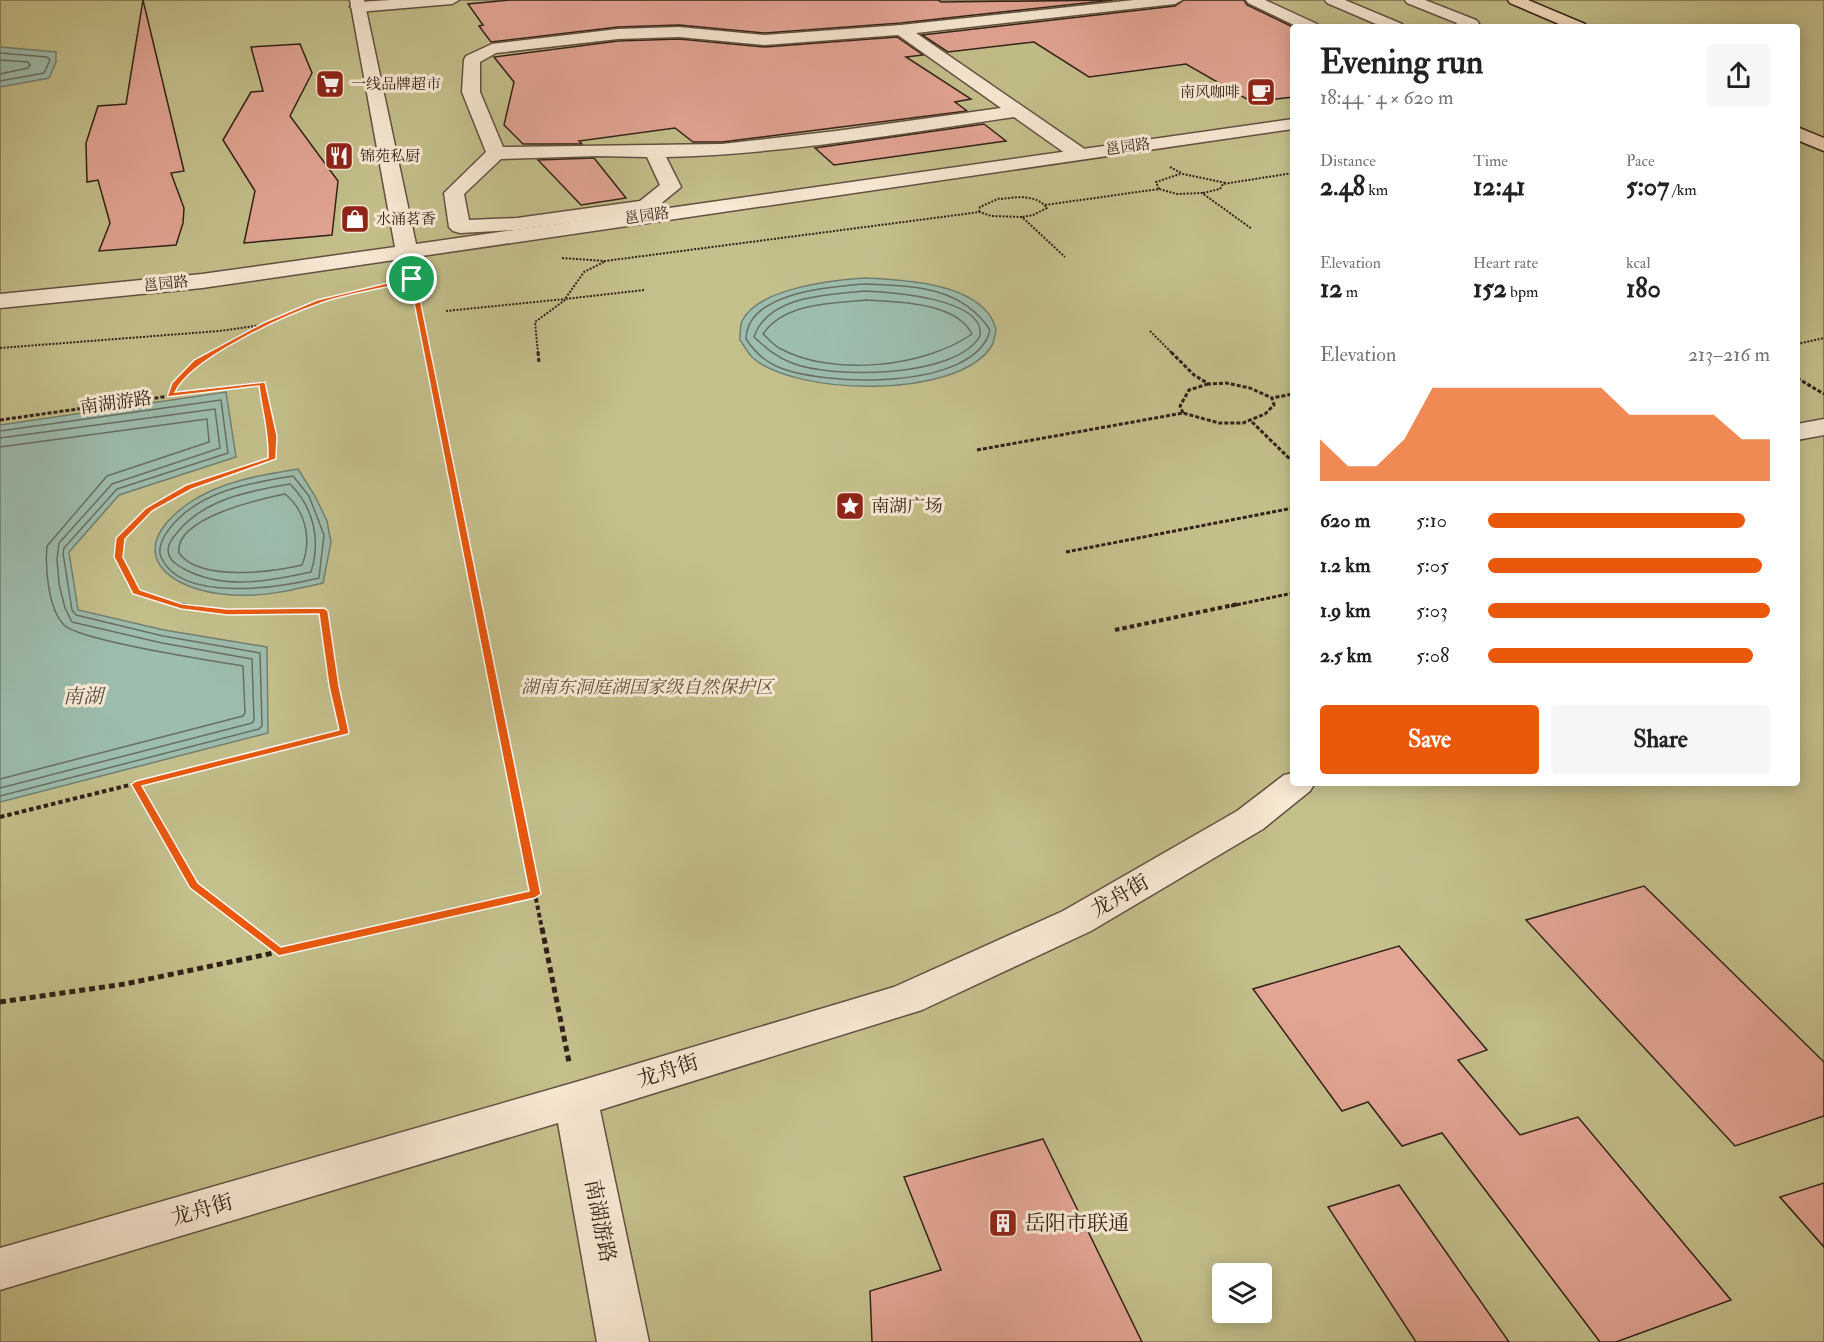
<!DOCTYPE html>
<html lang="en">
<head>
<meta charset="utf-8">
<style>
  :root { --surface:#fff; --page:#f6f6f6; --text:#222; --muted:#767676; --accent:#ea580c }
  body { margin:0; font-family:"IM FELL Double Pica","Noto Serif SC",serif; background:var(--page); color:var(--text); height:100vh; display:flex; flex-direction:column; font-size:22px; white-space:nowrap }
  * { box-sizing:border-box; margin:0 }
  p { font-size:20px; color:var(--muted) }
  .icon { flex:none; width:33px; height:33px; fill:none; stroke:currentColor; stroke-width:2; stroke-linecap:round; stroke-linejoin:round }
  .map { position:relative; flex:1; overflow:hidden }
  .sheet { position:absolute; left:1290px; top:24px; width:510px; height:762px; display:flex; flex-direction:column; background:var(--surface); border-radius:6px; box-shadow:0 3px 15px #0003 }
  .sheet>* { flex:none }
  .tools { position:absolute; left:1212px; top:1263px; display:grid; gap:12px }
  .tools a { display:grid; place-items:center; width:60px; height:60px; border-radius:6px; background:var(--surface); box-shadow:0 3px 15px #0003; font-size:30px }
  .pin { position:absolute; display:grid; place-items:center; width:51px; height:51px; color:#fff; margin:-26px; border:3px solid #fff; border-radius:50%; box-shadow:0 2px 6px #0007 }
  .round { display:grid; place-items:center; flex:none; width:63px; height:63px; border-radius:6px; background:var(--page) }
  .summary { display:flex; align-items:center; justify-content:space-between; height:102px; padding:0 30px }
  h1 { font-size:33px; font-weight:700; line-height:45px }
  .figures { display:grid; grid-template-columns:repeat(3,1fr); gap:9px; height:102px; padding:6px 30px }
  .figures div { display:grid; align-content:center }
  .figures b { font-size:26px; font-weight:700 }
  .figures small { font-size:16px; font-weight:400 }
  .figures p { font-size:16px }
  .chart { height:168px; padding:12px 30px }
  .chart p { display:flex; justify-content:space-between }
  .chart svg { width:100%; height:108px; margin-top:6px; fill:var(--accent); opacity:.7 }
  .cta { display:flex; gap:12px; margin-top:auto; padding:12px 30px }
  .cta a { flex:1; height:69px; border-radius:6px; background:var(--accent); color:#fff; font-size:24px; font-weight:700; line-height:69px; text-align:center }
  .cta a+a { background:var(--page); color:var(--text) }
  ul { padding:0 30px; list-style:none; font-size:20px }
  li { display:grid; grid-template-columns:96px 72px 1fr; align-items:center; height:45px }
  li i { height:15px; border-radius:8px; background:var(--accent) }
  .map>svg:first-child { display:block }
  .green { fill:#c4c08c; stroke:#7b7052; stroke-width:1.5; fill-rule:evenodd }
  .water { fill:#9dbdae; stroke:#727f72; stroke-width:1.5 }
  .lines { fill:none; stroke-linecap:round; stroke-linejoin:round }
  .shore { stroke:#686f64; stroke-width:1.5 }
  .building { fill:#e3a594; stroke:#322119; stroke-width:1.5 }
  .minor-casing { stroke:#635042; stroke-width:3 }
  .tertiary-casing { stroke:#635042; stroke-width:3 }
  .primary-casing { stroke:#322119; stroke-width:3 }
  .path-far3 { stroke:#322119; stroke-width:2; stroke-dasharray:2 1.5; stroke-linecap:butt }
  .path-far2 { stroke:#322119; stroke-width:3; stroke-dasharray:4 2; stroke-linecap:butt }
  .path-far1 { stroke:#322119; stroke-width:4; stroke-dasharray:4.5 3; stroke-linecap:butt }
  .path { stroke:#322119; stroke-width:5; stroke-dasharray:6 4; stroke-linecap:butt }
  .minor { fill:#f9ead5; fill-rule:evenodd }
  .tertiary { fill:#f9ead5; fill-rule:evenodd }
  .primary { fill:#f6dfbe; fill-rule:evenodd }
  .route { fill:#ea580c; stroke:#fff; stroke-width:1.5; fill-rule:evenodd }
  .labels { text-anchor:middle; dominant-baseline:central; stroke-width:6; stroke-linejoin:round; paint-order:stroke }
  .far-poi-label { font-size:15px; fill:#322119; stroke:#f9ead5; text-anchor:start }
  .far-street-label { font-size:15px; fill:#322119; stroke:#f9ead5 }
  .street-label { font-size:18px; fill:#322119; stroke:#f9ead5 }
  .poi-label { font-size:18px; fill:#322119; stroke:#f9ead5; text-anchor:start }
  .park-label { font-size:18px; font-style:italic; fill:#5e513c; stroke:#f9ead5 }
  .water-label { font-size:20px; font-style:italic; fill:#525046; stroke:#f9ead5 }
  .near-street-label { font-size:21px; fill:#322119; stroke:#f9ead5 }
  .near-poi-label { font-size:21px; fill:#322119; stroke:#f9ead5; text-anchor:start }
</style>
</head>
<body>
<div class="map">
<svg width="1824" height="1342" viewBox="0 0 1824 1342">
  <rect width="100%" height="100%" fill="#f6dfbe"/>
  <filter id="stains"><feTurbulence type="fractalNoise" baseFrequency=".00333" numOctaves="4"/><feColorMatrix values="0 0 0 0 .2 0 0 0 0 .09 0 0 0 0 .02 0 0 0 .5 -.17"/></filter>
  <radialGradient id="worn" r=".72"><stop offset=".6" stop-color="#630" stop-opacity="0"/><stop offset="1" stop-color="#630" stop-opacity=".3"/></radialGradient>
  <path class="green" d="M0,0h1824v1342h-1824zM1293,27h504v756h-504zM1222,1274h40v38h-40z"/>
  <path class="water" d="M0,47l56,5v10l-7,16 -49,9z
    M865,278c36,2 98,4 123,35 4,4 6,11 8,16 -1,6 -2,14 -5,18 -34,52 -194,49 -238,11 -5,-4 -9,-13 -13,-18 0,-6 0,-14 2,-19 16,-33 91,-41 123,-43z
    M226,392l10,65 -117,38 -50,57 9,58 86,20 103,17 1,86 -268,69v-377z
    M298,469l17,27 12,25 4,21 -8,41c-30,7 -60,14 -90,12 -64,-3 -114,-43 -44,-92 32,-22 72,-28 109,-34z"/>
  <g class="lines">
    <path class="shore" d="M0,53l47,4 3,3 -6,13 -44,8
      M0,60l28,2 2,3 -2,3 -28,6
      M865,284c48,2 96,2 125,46 -14,61 -169,57 -214,36 -13,-6 -22,-15 -30,-27 1,-47 84,-52 119,-55z
      M865,291c24,1 121,7 115,45 -24,42 -148,43 -188,27 -16,-6 -26,-15 -38,-26 14,-42 74,-42 111,-46z
      M866,300c32,2 90,2 106,34 -47,33 -139,43 -191,15 -7,-3 -12,-10 -18,-15 21,-31 69,-31 103,-34z
      M0,431l221,-31 7,53 -111,36 -53,59 -1,5 9,57 4,5 87,21 97,17 2,73 -3,3 -259,67
      M0,438l215,-29 5,39 -108,36 -53,59 -2,16 2,25 6,24 7,14 90,21 90,16 2,61 -2,3 -252,65
      M0,447l207,-28 2,23 -102,34 -60,70c-2,22 1,62 17,79 16,16 150,36 179,41l2,47 -2,3 -243,63
      M293,476l16,20 15,39 -5,43c-37,9 -138,26 -158,-21 -4,-9 3,-22 9,-29 29,-37 79,-45 123,-52z
      M290,484c24,24 31,56 21,88 -41,9 -86,18 -125,-2 -7,-4 -15,-8 -17,-15 -3,-8 2,-15 7,-21 27,-35 73,-43 114,-50z
      M285,494c21,17 27,46 17,71 -30,7 -102,17 -123,-12 -5,-35 81,-54 106,-59z"/>
  </g>
  <path class="building" d="M143,0l41,171 -13,2 13,35 -1,15 -7,22 -77,6 11,-28 -12,-43 -11,2 -1,-39 12,-37 28,-2z
    M511,0h427l3,2 172,-2 -212,23 -136,10 -86,-8 -61,2 -127,15 -12,-16 4,-1 -15,-21z
    M1184,0h60l3,5 46,22v70l-41,5 -66,-38 -97,13 -55,-35 -86,10 -26,-17 253,-29z
    M897,37l26,18 -17,2 65,42 -16,3 12,9 -245,31h-29l-18,-14 -96,13 3,3h-59l-19,-19 10,-43 -20,-25 124,-16 61,-2 86,8z
    M300,44l12,29 -22,43 48,65 -6,54 -88,8 11,-52 -32,-51 28,-48 12,-1 -12,-44z
    M984,124l22,17 -172,24 -19,-17z
    M594,158l32,40 -45,7 -43,-45z
    M1644,886l180,176v54l-89,30 -209,-226z
    M1399,946l88,104 -29,10 62,75 58,-18 153,183 -115,42h-16l-158,-209 -40,13 -34,-44 -26,9 -89,-122z
    M1043,1139l99,203h-270l-2,-51 71,-21 -37,-93z
    M1824,1183v64l-44,-50z
    M1399,1185l110,157h-93l-88,-135z"/>
  <g class="lines">
    <g class="minor-casing">
      <path id="minor" d="M391,0h68l-7,4 -94,8 -8,-5 8,-5z
        M1134,0h48l-7,4 -259,29 170,117 3,4 -3,4h-14l-58,-41c-116,17 -231,37 -348,40l15,30 -28,23 -7,2 -129,18 -57,3 -7,-2 -4,-4 -5,-34 42,-41 -24,-60 2,-32 2,-4 26,-12 126,-15 61,-2 86,8 136,-10zM898,35l103,73 -165,23 -114,13 -219,3 -23,-55v-30l16,-9 122,-14 61,-2 86,8zM597,156l50,1 13,28 -20,16 -123,17 -48,2 -5,-26 37,-35z
        M1246,0h19l52,24 2,3h-21l-50,-24z
        M1325,0h20l57,24 2,3h-21l-56,-24z
        M1405,0h20l51,20 3,3 -4,4h-22l4,-4 -50,-20z"/>
    </g>
    <g class="tertiary-casing">
      <path id="tertiary" d="M350,0h14l52,244 877,-125v10l-1091,159 -202,20v-14l202,-20 193,-27z
        M1824,419v16l-27,5v-16z
        M1293,773v10h22l-5,8 -47,38 -172,102 -169,79 -322,100 49,232h-52l-39,-219 -558,167v-42l576,-166 318,-95 169,-76 174,-100 47,-36z"/>
    </g>
    <g class="primary-casing">
      <path id="primary" d="M1508,0h20l57,24 2,3h-21l-56,-24z
        M1797,127l27,11v13l-27,-11z"/>
    </g>
    <path class="path-far3" d="M1170,167l13,7 43,9
      M1159,189l-3,-7 24,-8
      M1203,193l17,-4 3,-5 70,-11
      M1001,199c16,-2 35,-5 46,9l-14,7 -11,2
      M1045,205l114,-16 18,5 25,-1 50,36
      M979,212l1,-5 20,-9
      M562,258l43,3 375,-49 11,4 31,1 43,40
      M604,262l-20,10 -19,27 79,-9
      M412,278l15,75
      M446,311l119,-12
      M1150,331l22,22
      M1797,344l27,-6
      M0,348l219,-17 43,-6
      M213,353l52,-29 54,-23 78,-18
      M538,353l-3,-31 30,-22"/>
    <path class="path-far2" d="M427,352l51,254
      M538,352l1,11
      M1171,352l23,23 15,9 17,-1 24,5 22,10
      M1797,378l27,16
      M170,395c8,-20 27,-33 46,-43
      M1183,413l-3,-7 9,-16 19,-6
      M0,420l262,-37c3,27 11,49 10,76 -43,14 -149,41 -153,96 -1,12 11,26 17,37l45,14
      M1252,422l41,40
      M977,450l206,-37 36,10h24l22,-9 9,-9 -2,-7 21,-4
      M1066,552l227,-44
      M1231,606l62,-13"/>
    <path class="path-far1" d="M477,604l65,325
      M1115,630l123,-26
      M136,784l58,101 56,44
      M0,817l344,-85 -10,-46 -10,-75 -97,1 -51,-8
      M380,929l155,-35"/>
    <path class="path" d="M248,928l31,24 107,-24
      M542,928l27,134
      M0,1002l125,-18 153,-32"/>
    <use href="#minor" class="minor"/>
    <use href="#tertiary" class="tertiary"/>
    <use href="#primary" class="primary"/>
  </g>
  <path class="route" d="M412,277l4,2 125,615 -6,4 -256,58 -89,-68 -59,-104 5,-3 203,-51 -10,-44 -10,-72 -92,1 -46,-6 -48,-15 -19,-37 2,-19 30,-30 40,-23 82,-27c1,-26 -6,-47 -9,-72l-92,11 5,-14 22,-23 69,-37 54,-23zM410,282l119,609 -248,56 -83,-64 -56,-97 206,-52 1,-2 -10,-46 -11,-75 -4,-3 -97,1 -45,-5 -42,-14 -17,-33 2,-18 27,-28 40,-22 84,-30 1,-23 -12,-54 -90,10c16,-34 109,-76 146,-89 28,-10 59,-14 89,-21z"/>
  <defs>
    <g id="supermarket-square" transform="scale(1.5)"><rect x="-9" y="-9" width="18" height="18" rx="4" fill="#8f2418" stroke="#f9ead5"/><path d="M-6-5.5h2.5l.6 2H6L4.5 2H-2.5L-4.4-4H-6ZM-1.5 3.2a1.3 1.3 0 1 0 .1 0ZM3 3.2a1.3 1.3 0 1 0 .1 0Z" fill="#fff"/></g>
    <g id="cafe-square" transform="scale(1.5)"><rect x="-9" y="-9" width="18" height="18" rx="4" fill="#8f2418" stroke="#f9ead5"/><path d="M-5.5-4.5H6V0H3Q3 3.5 0 3.5H-2.5Q-5.5 3.5-5.5 0ZM3-3.2v2h1.7v-2ZM-6 4.5H4V6H-6Z" fill="#fff"/></g>
    <g id="restaurant-square" transform="scale(1.5)"><rect x="-9" y="-9" width="18" height="18" rx="4" fill="#8f2418" stroke="#f9ead5"/><path d="M-5-6h1v4h1v-4h1v4h1v-4h1v5L-1.5 .5V6h-2V.5L-5-1ZM5-6V6H3V1.5H1.5Q1.5-4 5-6Z" fill="#fff"/></g>
    <g id="shop-square" transform="scale(1.5)"><rect x="-9" y="-9" width="18" height="18" rx="4" fill="#8f2418" stroke="#f9ead5"/><path d="M-5-2.5h2.3a2.7 3.5 0 0 1 5.4 0H5L5.5 6h-11ZM-1.5-2.5h3a1.5 2.3 0 0 0-3 0Z" fill="#fff"/></g>
    <g id="sight-square" transform="scale(1.5)"><rect x="-9" y="-9" width="18" height="18" rx="4" fill="#8f2418" stroke="#f9ead5"/><path d="M0-6L1.8-2.2L6-1.7L2.9 1.2L3.7 5.4L0 3.3L-3.7 5.4L-2.9 1.2L-6-1.7L-1.8-2.2Z" fill="#fff"/></g>
    <g id="building-square" transform="scale(1.5)"><rect x="-9" y="-9" width="18" height="18" rx="4" fill="#8f2418" stroke="#f9ead5"/><path d="M-4-6H4V6H1V3H-1V6H-4ZM-2.5-4.3h1.7v1.8h-1.7ZM.8-4.3h1.7v1.8H.8ZM-2.5-1h1.7V.8h-1.7ZM.8-1h1.7V.8H.8Z" fill="#fff"/></g>
  </defs>
  <g fill-rule="evenodd">
    <use href="#supermarket-square" x="330" y="84"/>
    <use href="#cafe-square" x="1261" y="92"/>
    <use href="#restaurant-square" x="339" y="156"/>
    <use href="#shop-square" x="355" y="219"/>
    <use href="#sight-square" x="850" y="506"/>
    <use href="#building-square" x="1003" y="1223"/>
  </g>
  <g class="labels">
    <g class="far-poi-label">
      <text x="351" y="84">一线品牌超市</text>
      <text x="1240" y="92" text-anchor="end">南风咖啡</text>
      <text x="360" y="156">锦苑私厨</text>
      <text x="376" y="219">水涌茗香</text>
    </g>
    <g class="far-street-label">
      <text transform="translate(1128 147) rotate(-8)">邕园路</text>
      <text transform="translate(647 216) rotate(-8)">邕园路</text>
      <text transform="translate(166 284) rotate(-6)">邕园路</text>
    </g>
    <g class="street-label">
      <text transform="translate(116 403) rotate(-8)">南湖游路</text>
    </g>
    <g class="poi-label">
      <text x="871" y="506">南湖广场</text>
    </g>
    <g class="park-label">
      <text x="647" y="687">湖南东洞庭湖国家级自然保护区</text>
    </g>
    <g class="water-label">
      <text x="83" y="696">南湖</text>
    </g>
    <g class="near-street-label">
      <text transform="translate(1120 896) rotate(-30)">龙舟街</text>
      <text transform="translate(668 1071) rotate(-18)">龙舟街</text>
      <text transform="translate(202 1210) rotate(-16)">龙舟街</text>
      <text transform="translate(600 1221) rotate(79)">南湖游路</text>
    </g>
    <g class="near-poi-label">
      <text x="1024" y="1223">岳阳市联通</text>
    </g>
  </g>
  <rect width="100%" height="100%" filter="url(#stains)"/>
  <rect width="100%" height="100%" fill="url(#worn)"/>
</svg>
<div class="tools">
<a><svg class="icon" aria-label="layers" viewBox="0 0 24 24"><path d="M12 4l9 5-9 5-9-5zM3 14l9 5 9-5"/></svg></a>
</div>
<div class="pin" style="left:412px;top:279px;background:#1e9e55"><svg class="icon" aria-label="arrive" viewBox="0 0 24 24"><path d="M6 21V4h12l-3 4 3 4H6"/></svg></div>
<section class="sheet">
<div class="summary"><div><h1>Evening run</h1><p>18:44 · 4 × 620 m</p></div><a class="round"><svg class="icon" aria-label="share" viewBox="0 0 24 24"><path d="M12 15V3M7 8l5-5 5 5M5 13v7h14v-7"/></svg></a></div>
<div class="figures">
<div><p>Distance</p><b>2.48<small> km</small></b></div>
<div><p>Time</p><b>12:41</b></div>
<div><p>Pace</p><b>5:07<small> /km</small></b></div>
</div>
<div class="figures">
<div><p>Elevation</p><b>12<small> m</small></b></div>
<div><p>Heart rate</p><b>152<small> bpm</small></b></div>
<div><p>kcal</p><b>180</b></div>
</div>
<div class="chart"><p><span>Elevation</span>213–216 m</p>
<svg viewBox="0 0 160 44" preserveAspectRatio="none"><path d="M0 44V27L10 38L20 38L30 27L40 6L50 6L60 6L70 6L80 6L90 6L100 6L110 17L120 17L130 17L140 17L150 27L160 27V44z"/></svg>
</div>
<ul>
<li><b>620 m</b>5:10<i style="width:91%"></i></li>
<li><b>1.2 km</b>5:05<i style="width:97%"></i></li>
<li><b>1.9 km</b>5:03<i style="width:100%"></i></li>
<li><b>2.5 km</b>5:08<i style="width:94%"></i></li>
</ul>
<div class="cta"><a>Save</a><a>Share</a></div>
</section>
</div>
</body>
</html>
